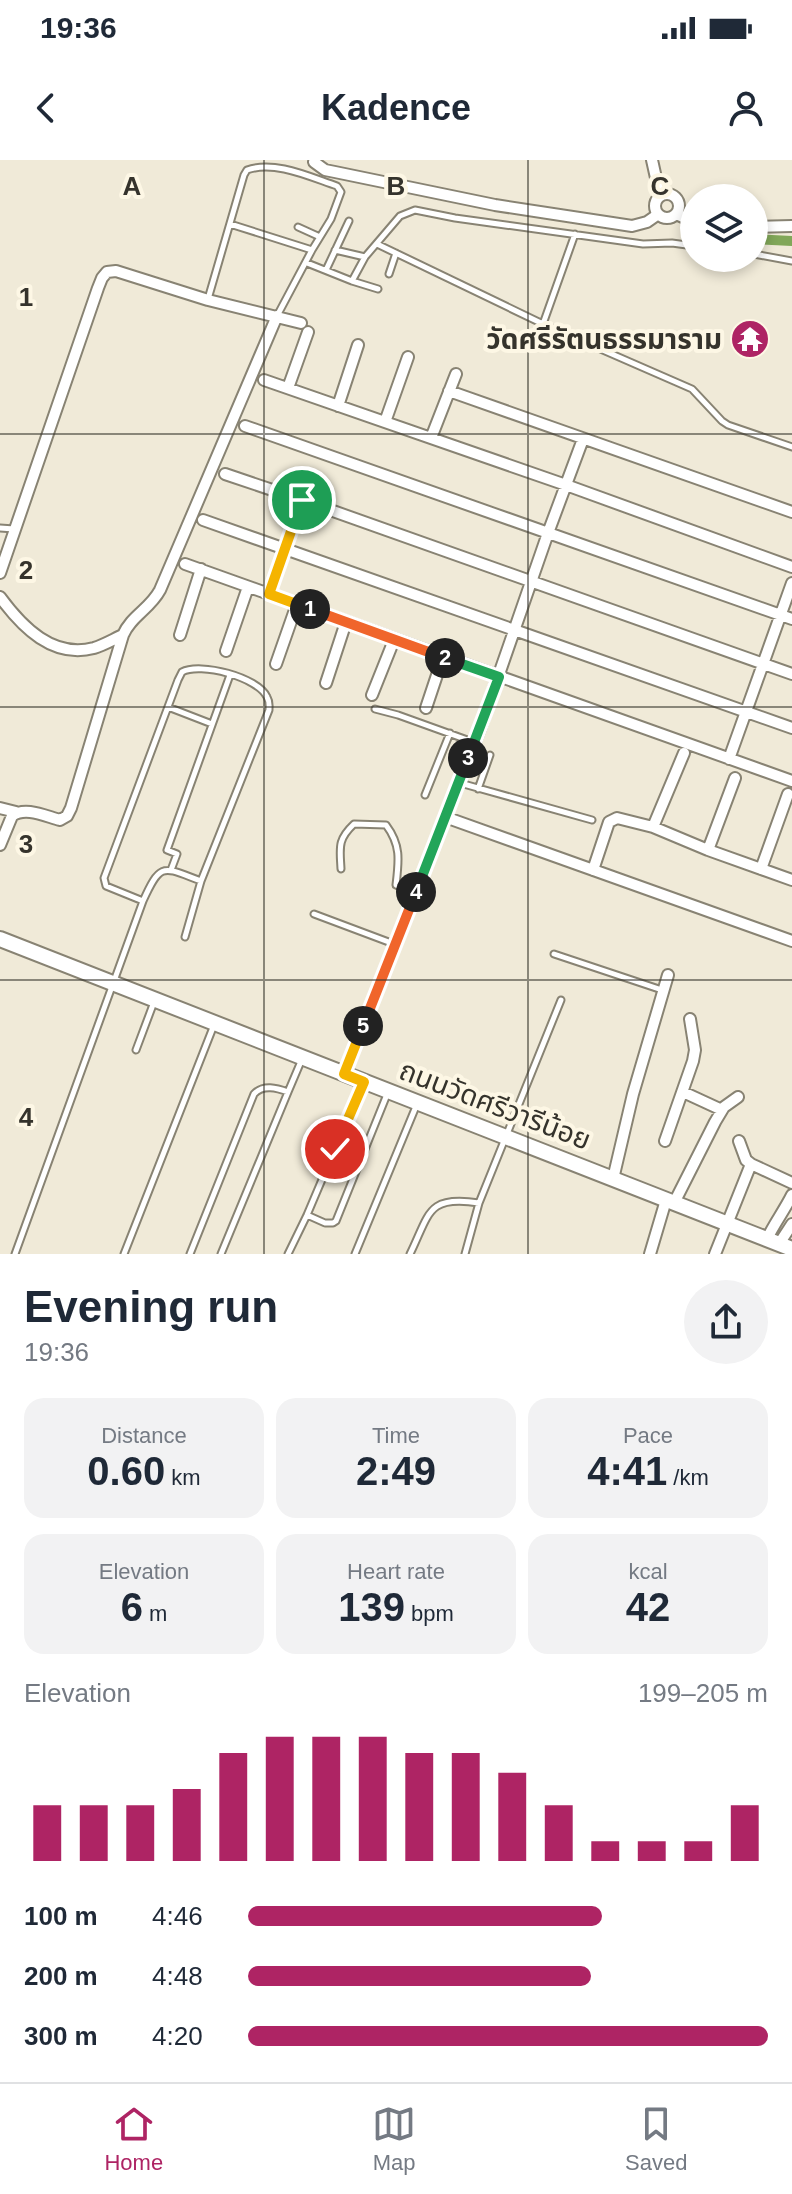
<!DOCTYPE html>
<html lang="en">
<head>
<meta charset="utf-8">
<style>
  :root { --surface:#fff; --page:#f2f2f3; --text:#1f2937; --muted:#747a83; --line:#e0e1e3; --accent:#ae2464 }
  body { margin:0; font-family:Arial,"Noto Sans Thai",sans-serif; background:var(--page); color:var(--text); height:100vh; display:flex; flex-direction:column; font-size:30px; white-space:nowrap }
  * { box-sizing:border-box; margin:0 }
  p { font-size:26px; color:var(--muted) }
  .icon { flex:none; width:44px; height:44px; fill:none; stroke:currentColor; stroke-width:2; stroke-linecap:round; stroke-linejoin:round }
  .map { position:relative; height:1094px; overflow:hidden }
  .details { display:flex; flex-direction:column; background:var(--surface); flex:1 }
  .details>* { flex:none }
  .buttons { position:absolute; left:680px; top:24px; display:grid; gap:16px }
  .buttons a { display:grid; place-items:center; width:88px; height:88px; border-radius:50%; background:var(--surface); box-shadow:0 4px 12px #0003; font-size:40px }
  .pin { position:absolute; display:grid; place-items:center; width:68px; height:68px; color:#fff; margin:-34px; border:4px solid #fff; border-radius:50%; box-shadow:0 2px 8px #0007 }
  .km { position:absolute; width:40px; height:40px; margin:-20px; border-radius:50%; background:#222; color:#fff; font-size:22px; line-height:40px; text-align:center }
  .round { display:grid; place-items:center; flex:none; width:84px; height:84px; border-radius:42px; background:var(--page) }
  .summary { display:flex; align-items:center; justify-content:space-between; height:136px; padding:0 24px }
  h1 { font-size:44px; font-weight:800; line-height:60px }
  .figures { display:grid; grid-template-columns:repeat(3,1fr); gap:12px; height:136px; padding:8px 24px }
  .figures div { display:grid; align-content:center; border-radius:20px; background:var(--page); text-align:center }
  .figures b { font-size:40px; font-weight:800 }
  .figures small { font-size:22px; font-weight:400 }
  .figures p { font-size:22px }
  .chart { height:224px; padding:16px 24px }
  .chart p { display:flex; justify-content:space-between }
  .chart svg { width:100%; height:144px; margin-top:8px; stroke:var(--accent); stroke-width:6 }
  ul { padding:0 24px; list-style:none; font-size:26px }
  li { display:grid; grid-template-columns:128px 96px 1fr; align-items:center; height:60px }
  li i { height:20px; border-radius:10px; background:var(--accent) }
  .status { display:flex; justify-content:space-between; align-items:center; height:56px; padding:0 40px; background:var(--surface); direction:ltr }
  .status svg { height:22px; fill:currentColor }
  header { display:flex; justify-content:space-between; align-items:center; height:104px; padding:0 24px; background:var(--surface); font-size:36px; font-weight:800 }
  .tab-bar { display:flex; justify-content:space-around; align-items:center; height:112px; border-top:2px solid var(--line); background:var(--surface); font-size:22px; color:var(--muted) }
  .tab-bar a { display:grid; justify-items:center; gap:4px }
  .tab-bar .on { color:var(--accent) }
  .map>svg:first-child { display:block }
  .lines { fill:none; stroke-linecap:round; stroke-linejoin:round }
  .canal { stroke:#81a759; stroke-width:10 }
  .lane-casing { stroke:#888373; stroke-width:9 }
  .street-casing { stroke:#888373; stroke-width:14 }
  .secondary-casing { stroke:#888373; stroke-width:18 }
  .lane { stroke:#fff; stroke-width:5 }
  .street { stroke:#fff; stroke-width:10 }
  .secondary { stroke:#fff; stroke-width:14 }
  .split-1-casing { stroke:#fff; stroke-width:16 }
  .split-2-casing { stroke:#fff; stroke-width:16 }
  .split-3-casing { stroke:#fff; stroke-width:16 }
  .split-4-casing { stroke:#fff; stroke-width:16 }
  .split-5-casing { stroke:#fff; stroke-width:16 }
  .split-6-casing { stroke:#fff; stroke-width:16 }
  .split-1 { stroke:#f5b400; stroke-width:10 }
  .split-2 { stroke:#f0652b; stroke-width:10 }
  .split-3 { stroke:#22a559; stroke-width:10 }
  .split-4 { stroke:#22a559; stroke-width:10 }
  .split-5 { stroke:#f0652b; stroke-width:10 }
  .split-6 { stroke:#f5b400; stroke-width:10 }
  .grid { fill:none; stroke:#35332c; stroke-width:2; stroke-opacity:0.55 }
  .labels { text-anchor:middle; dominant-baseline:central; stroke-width:8; stroke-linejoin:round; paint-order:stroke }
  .poi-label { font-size:28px; font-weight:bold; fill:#35332c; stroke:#fdf7e5; text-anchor:end }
  .street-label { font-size:28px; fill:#35332c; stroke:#fdf7e5 }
  .grid-label { font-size:26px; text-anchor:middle; font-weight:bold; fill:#35332c; stroke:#fdf7e5; stroke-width:8; stroke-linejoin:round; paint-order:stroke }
</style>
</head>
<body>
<div class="status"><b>19:36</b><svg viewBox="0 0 49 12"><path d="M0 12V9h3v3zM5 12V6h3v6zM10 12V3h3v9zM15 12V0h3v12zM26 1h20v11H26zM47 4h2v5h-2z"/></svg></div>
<header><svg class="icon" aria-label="back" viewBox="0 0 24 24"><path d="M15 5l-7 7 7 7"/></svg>Kadence<svg class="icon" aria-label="person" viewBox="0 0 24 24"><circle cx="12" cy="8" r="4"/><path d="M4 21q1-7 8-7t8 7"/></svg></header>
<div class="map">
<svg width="792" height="1094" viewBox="0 0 792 1094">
  <rect width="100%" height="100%" fill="#f0ead8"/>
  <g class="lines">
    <path class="canal" d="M754,79l38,2"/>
    <g class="lane-casing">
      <path id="lane" d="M230,64l82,26
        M298,67l22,10
        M377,84l166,80 149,65 30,32 6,4 64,22
        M335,90l30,7
        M754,94l38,7
        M307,103l45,18 13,-24 35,-41 15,-6 40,8 188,26 29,-1 22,3
        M326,110l23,-49
        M389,114l7,-21
        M352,121l26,8
        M208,139l36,-124 3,-5c28,-10 63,7 90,16l4,6 -10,27 -19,31 -35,66
        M543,164l32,-90
        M0,368l14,1
        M168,547l44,17
        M375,549l23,6 75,27
        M460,623l132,37
        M478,629l12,-34
        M425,635l25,-62
        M341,709c-1,-21 -4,-29 13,-45l32,1c15,20 13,35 10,60l18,9
        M171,710l6,-16 -10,-4 63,-175
        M143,741l-37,-15 -2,-8 74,-198 4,-8c18,-10 76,5 85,25 3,5 2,8 2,13l-68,171 -16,56
        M314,754l80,30
        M554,794l108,36
        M136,890l18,-48
        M288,932l14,-33
        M307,1055l18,8h8l3,-2 52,-129
        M15,1094l128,-353c18,-40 20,-34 58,-20
        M124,1094l90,-229
        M190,1094l64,-160c9,-10 23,-6 34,-2l-67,162
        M288,1094l19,-39 56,-132
        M355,1094l62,-150
        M410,1094c20,-41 17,-59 69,-51
        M465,1094l14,-51 82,-203"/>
    </g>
    <g class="street-casing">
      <path id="street" d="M652,0l8,36
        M314,2l11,8 10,2 160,33 137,21 15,-4 10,-7
        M655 46a12 12 0 1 1 24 0a12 12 0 1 1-24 0Z
        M676,54l18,8
        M754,67l38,-1
        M264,220l302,105 226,82
        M288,228l20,-56
        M449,231l343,121
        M338,246l20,-61
        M385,262l23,-65
        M245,266l547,193
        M431,278l25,-64
        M225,314l77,26 490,174
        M203,360l589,208
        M185,404l607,217
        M0,413l98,-285 4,-10 5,-6 9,-1 92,29 93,23
        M269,434l33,-94
        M0,437c22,30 53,62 94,51 10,-3 20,-9 29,-13
        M180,475l21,-66
        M226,491l22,-64
        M276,504l21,-60
        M326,523l20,-61
        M372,535l22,-55
        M426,548l17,-51
        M729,599l63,-176
        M0,648l16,4
        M445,657l347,124
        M653,667l31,-74
        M0,685l12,-29c13,-10 33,0 48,4l7,-4 4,-8 52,-173c8,-19 27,-26 37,-45l117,-274
        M708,690l27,-72
        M761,709l27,-75
        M593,710l16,-48 8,-4 36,9 55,23 84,30
        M344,914l136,-345 68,-196 35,-94
        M683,932l39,18
        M665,981l28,-80 2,-11 -5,-31
        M739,981l7,19 5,4 41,19
        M613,1019l20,-85 35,-119
        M674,1043l41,-81 9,-15 14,-10
        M767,1079c7,-15 17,-28 25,-44
        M779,1084l13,-20
        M650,1094l16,-54
        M715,1094l36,-90"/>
    </g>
    <g class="secondary-casing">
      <path id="secondary" d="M0,779l792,310"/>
    </g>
    <use href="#lane" class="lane"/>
    <use href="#street" class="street"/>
    <use href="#secondary" class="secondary"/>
  </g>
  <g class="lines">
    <g class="split-1-casing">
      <path id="split-1" d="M302,340l-33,94 41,15"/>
    </g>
    <g class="split-2-casing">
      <path id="split-2" d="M310,449l135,49"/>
    </g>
    <g class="split-3-casing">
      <path id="split-3" d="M445,498l54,19 -31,81"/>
    </g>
    <g class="split-4-casing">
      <path id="split-4" d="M416,732l52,-134"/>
    </g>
    <g class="split-5-casing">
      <path id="split-5" d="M363,866l53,-134"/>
    </g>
    <g class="split-6-casing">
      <path id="split-6" d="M335,989l29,-67 -20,-8 19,-48"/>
    </g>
    <use href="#split-1" class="split-1"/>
    <use href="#split-2" class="split-2"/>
    <use href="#split-3" class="split-3"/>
    <use href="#split-4" class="split-4"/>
    <use href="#split-5" class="split-5"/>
    <use href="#split-6" class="split-6"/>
  </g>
  <path class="grid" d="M264,0v1094M528,0v1094M0,274h792M0,547h792M0,820h792"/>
  <defs>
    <g id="temple-disc" transform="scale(2)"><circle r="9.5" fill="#ae2464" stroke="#fdf7e5"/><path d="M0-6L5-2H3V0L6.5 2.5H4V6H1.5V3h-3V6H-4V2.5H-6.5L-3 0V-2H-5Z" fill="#fff"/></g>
  </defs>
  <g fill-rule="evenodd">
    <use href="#temple-disc" x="750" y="179"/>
  </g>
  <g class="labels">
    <g class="poi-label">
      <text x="722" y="179">วัดศรีรัตนธรรมาราม</text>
    </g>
    <g class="street-label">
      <text transform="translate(495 945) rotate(21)">ถนนวัดศรีวารีน้อย</text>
    </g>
  </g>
  <g class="grid-label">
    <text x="132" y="35">A</text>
    <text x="396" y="35">B</text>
    <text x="660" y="35">C</text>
    <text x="26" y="146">1</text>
    <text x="26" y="419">2</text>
    <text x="26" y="693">3</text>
    <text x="26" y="966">4</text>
  </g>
</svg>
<div class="buttons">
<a><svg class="icon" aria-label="layers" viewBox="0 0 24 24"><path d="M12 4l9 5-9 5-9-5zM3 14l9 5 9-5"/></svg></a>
</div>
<div class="pin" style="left:302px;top:340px;background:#1e9e55"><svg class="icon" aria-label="arrive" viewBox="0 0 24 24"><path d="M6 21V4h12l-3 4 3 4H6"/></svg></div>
<div class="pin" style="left:335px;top:989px;background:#d93025"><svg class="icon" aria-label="check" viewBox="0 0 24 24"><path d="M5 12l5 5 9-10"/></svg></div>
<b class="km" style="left:310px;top:449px">1</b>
<b class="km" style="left:445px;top:498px">2</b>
<b class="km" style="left:468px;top:598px">3</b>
<b class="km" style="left:416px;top:732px">4</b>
<b class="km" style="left:363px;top:866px">5</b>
</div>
<section class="details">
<div class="summary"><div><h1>Evening run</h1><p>19:36</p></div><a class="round"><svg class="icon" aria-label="share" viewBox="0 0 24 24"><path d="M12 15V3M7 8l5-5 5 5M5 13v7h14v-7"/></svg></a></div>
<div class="figures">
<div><p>Distance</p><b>0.60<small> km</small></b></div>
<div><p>Time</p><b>2:49</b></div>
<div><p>Pace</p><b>4:41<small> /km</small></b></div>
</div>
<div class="figures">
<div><p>Elevation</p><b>6<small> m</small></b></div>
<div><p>Heart rate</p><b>139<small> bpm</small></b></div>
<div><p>kcal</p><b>42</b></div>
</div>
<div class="chart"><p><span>Elevation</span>199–205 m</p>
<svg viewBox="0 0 160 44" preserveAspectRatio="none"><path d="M5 44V27M15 44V27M25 44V27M35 44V22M45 44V11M55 44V6M65 44V6M75 44V6M85 44V11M95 44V11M105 44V17M115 44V27M125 44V38M135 44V38M145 44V38M155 44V27"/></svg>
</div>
<ul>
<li><b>100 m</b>4:46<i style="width:68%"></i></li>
<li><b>200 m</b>4:48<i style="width:66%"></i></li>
<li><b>300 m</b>4:20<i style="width:100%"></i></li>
</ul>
</section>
<nav class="tab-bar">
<a class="on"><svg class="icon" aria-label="home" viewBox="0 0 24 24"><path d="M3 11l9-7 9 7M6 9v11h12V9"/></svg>Home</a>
<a><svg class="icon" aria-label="map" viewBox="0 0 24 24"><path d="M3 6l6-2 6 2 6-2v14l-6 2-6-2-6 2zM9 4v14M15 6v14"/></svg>Map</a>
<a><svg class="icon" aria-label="saved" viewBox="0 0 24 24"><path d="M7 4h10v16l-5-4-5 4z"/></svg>Saved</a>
</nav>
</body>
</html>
